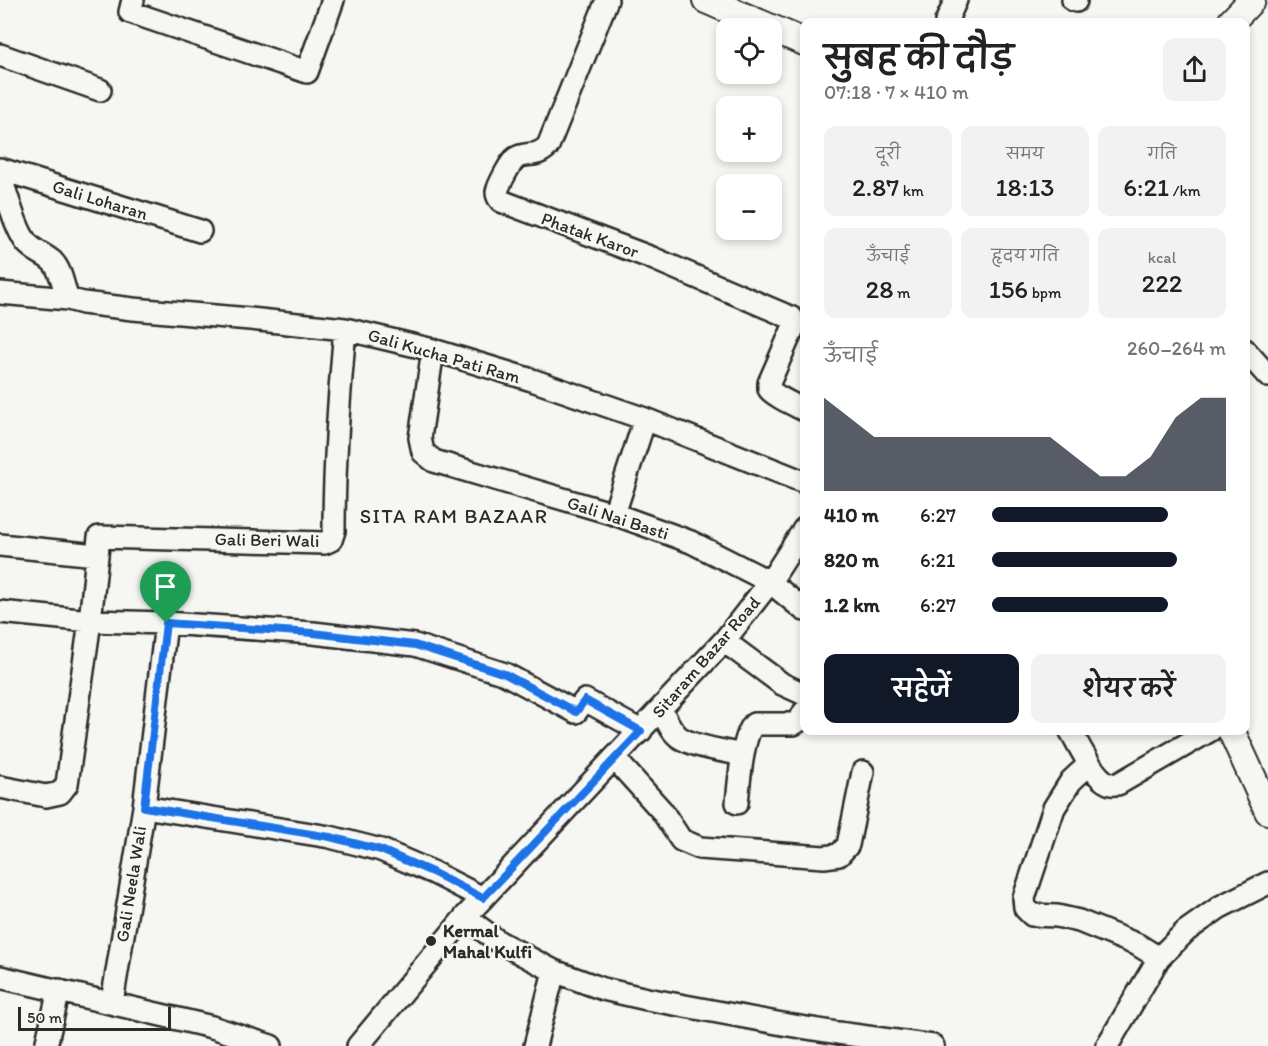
<!DOCTYPE html>
<html lang="hi">
<head>
<meta charset="utf-8">
<style>
  :root { --surface:#fff; --page:#f2f2f2; --text:#222; --muted:#767676; --accent:#111827 }
  body { margin:0; font-family:Itim,"Playpen Sans Deva",sans-serif; background:var(--page); color:var(--text); height:100vh; display:flex; flex-direction:column; font-size:22px; white-space:nowrap }
  * { box-sizing:border-box; margin:0 }
  p { font-size:20px; color:var(--muted) }
  .icon { flex:none; width:33px; height:33px; fill:none; stroke:currentColor; stroke-width:2; stroke-linecap:round; stroke-linejoin:round }
  .map { position:relative; flex:1; overflow:hidden }
  .panel { position:absolute; left:800px; top:18px; width:450px; height:717px; display:flex; flex-direction:column; background:var(--surface); border-radius:12px; box-shadow:0 3px 9px #0003 }
  .panel>* { flex:none }
  .buttons { position:absolute; left:716px; top:18px; display:grid; gap:12px }
  .buttons a { display:grid; place-items:center; width:66px; height:66px; border-radius:12px; background:var(--surface); box-shadow:0 3px 9px #0003; font-size:30px }
  .scale { position:absolute; left:18px; bottom:15px; width:153px; box-sizing:border-box; padding-left:6px; border:3px solid #2b2b2b; border-top:0; font-size:16px; line-height:21px; white-space:nowrap; color:#2b2b2b; -webkit-text-stroke:4px #f6f6f2; paint-order:stroke }
  .pin { position:absolute; display:grid; place-items:center; width:51px; height:51px; color:#fff; margin:-62px -26px; border-radius:50% 50% 50% 0; rotate:-45deg; box-shadow:0 0 6px #0007 }
  .pin .icon { rotate:45deg }
  .round { display:grid; place-items:center; flex:none; width:63px; height:63px; border-radius:12px; background:var(--page) }
  .summary { display:flex; align-items:center; justify-content:space-between; height:102px; padding:0 24px }
  h1 { font-size:33px; font-weight:600; line-height:45px }
  .figures { display:grid; grid-template-columns:repeat(3,1fr); gap:9px; height:102px; padding:6px 24px }
  .figures div { display:grid; align-content:center; border-radius:12px; background:var(--page); text-align:center }
  .figures b { font-size:26px; font-weight:600 }
  .figures small { font-size:16px; font-weight:400 }
  .figures p { font-size:16px }
  .chart { height:168px; padding:12px 24px }
  .chart p { display:flex; justify-content:space-between }
  .chart svg { width:100%; height:108px; margin-top:6px; fill:var(--accent); opacity:.7 }
  .action { display:flex; gap:12px; margin-top:auto; padding:12px 24px }
  .action a { flex:1; height:69px; border-radius:12px; background:var(--accent); color:#fff; font-size:24px; font-weight:600; line-height:69px; text-align:center }
  .action a+a { background:var(--page); color:var(--text) }
  ul { padding:0 24px; list-style:none; font-size:20px }
  li { display:grid; grid-template-columns:96px 72px 1fr; align-items:center; height:45px }
  li i { height:15px; border-radius:8px; background:var(--accent) }
  .map>svg:first-child { display:block }
  .lines { fill:none; stroke-linecap:round; stroke-linejoin:round }
  .minor-casing { stroke:#2b2b2b; stroke-width:26 }
  .tertiary-casing { stroke:#2b2b2b; stroke-width:30 }
  .minor { stroke:#f6f6f2; stroke-width:21 }
  .tertiary { stroke:#f6f6f2; stroke-width:26 }
  .route-casing { stroke:#fff; stroke-width:12 }
  .route { stroke:#1a73e8; stroke-width:8 }
  .poi-dot { fill:#2b2b2b; stroke:#f6f6f2; stroke-width:2 }
  .labels { text-anchor:middle; dominant-baseline:central; stroke-width:5; stroke-linejoin:round; paint-order:stroke }
  .street-label { font-size:18px; fill:#2b2b2b; stroke:#f6f6f2 }
  .poi-label { font-size:18px; font-weight:bold; fill:#2b2b2b; stroke:#f6f6f2; text-anchor:start }
  .neighbourhood-label { font-size:20px; letter-spacing:1.5px; fill:#2b2b2b; stroke:#f6f6f2 }
</style>
</head>
<body>
<div class="map">
<svg width="1268" height="1046" viewBox="0 0 1268 1046">
  <rect width="100%" height="100%" fill="#f6f6f2"/>
  <filter id="ink" filterUnits="userSpaceOnUse"><feTurbulence type="fractalNoise" baseFrequency=".0167" numOctaves="2"/><feDisplacementMap in="SourceGraphic" scale="12" xChannelSelector="R" yChannelSelector="G"/><feConvolveMatrix kernelMatrix="1 2 1 2 8 2 1 2 1" color-interpolation-filters="sRGB"/></filter>
  <g filter="url(#ink)">
    <g class="lines">
      <g class="minor-casing">
        <path id="minor" d="M133,0l-3,12 177,60 26,-72
          M607,0l-59,146c-13,13 -21,5 -32,12 -5,3 -18,28 -19,34 0,5 1,5 4,9l151,57 140,60 2,3v5l-25,57v6c5,7 26,16 35,21
          M1073,0l3,1
          M946,22l10,-22
          M0,55l100,35
          M0,169l200,62
          M0,177c9,21 13,46 26,65 7,9 18,12 26,19 10,10 11,26 16,38
          M0,293l68,6 15,4 50,6 117,10 95,10 88,21 99,30 113,39 159,63
          M345,329c-6,67 -11,135 -11,202l-3,9 -7,3 -225,-6 -9,84 76,2 147,10 102,12 90,29 71,38 9,-12 56,31
          M433,350l-13,88 3,14 11,9 180,53 77,28 79,40 34,28
          M1245,350l23,26
          M614,514l31,-95
          M0,545l96,10
          M0,612l90,9 -23,163 -7,9 -14,3 -46,-9
          M724,641l58,43 22,10
          M661,709c5,10 9,21 18,28 14,10 47,14 64,18
          M1070,730c8,13 24,48 38,53 3,2 6,1 10,1l93,-54
          M615,759l47,52 19,29 19,8 124,9 15,-2 9,-10 15,-73
          M1089,764l-18,17 -17,27 -30,90 1,10 7,7 25,1 22,5 59,24 21,13
          M737,803c2,-18 5,-67 17,-79h40l6,-4 4,-8
          M144,807l186,30 51,13 51,22 51,26
          M465,917l34,25 55,29 49,18 44,10 141,26 50,8 95,13
          M0,977l212,50 59,19
          M112,1002l32,-195 22,-184
          M46,1046l13,-56
          M358,1046l107,-129 259,-276 46,-59 34,-53
          M535,1046l19,-75
          M1107,1046l52,-88 27,-27 34,-24 48,-24"/>
      </g>
      <g class="tertiary-casing">
        <path id="tertiary" d="M706,0l98,42
          M1231,22l21,-22
          M1231,730l37,81"/>
      </g>
      <use href="#minor" class="minor"/>
      <use href="#tertiary" class="tertiary"/>
    </g>
  </g>
  <g class="lines" filter="url(#ink)">
    <g class="route-casing">
      <path id="route" d="M166,623l147,10 102,12 90,29 71,38 9,-12 56,31 -158,167 -51,-26 -51,-22 -51,-13 -186,-30z"/>
    </g>
    <use href="#route" class="route"/>
  </g>
  <circle class="poi-dot" cx="431" cy="941" r="6"/>
  <g class="labels">
    <g class="street-label">
      <text transform="translate(100 200) rotate(17)">Gali Loharan</text>
      <text transform="translate(590 235) rotate(20)">Phatak Karor</text>
      <text transform="translate(444 356) rotate(16)">Gali Kucha Pati Ram</text>
      <text transform="translate(618 518) rotate(18)">Gali Nai Basti</text>
      <text transform="translate(267 540) rotate(1)">Gali Beri Wali</text>
      <text transform="translate(706 657) rotate(-49)">Sitaram Bazar Road</text>
      <text transform="translate(131 884) rotate(-81)">Gali Neela Wali</text>
    </g>
    <g class="poi-label">
      <text x="443" y="931">Kermal<tspan x="443" dy="21">Mahal Kulfi</tspan></text>
    </g>
    <g class="neighbourhood-label">
      <text x="454" y="516">SITA RAM BAZAAR</text>
    </g>
  </g>
</svg>
<div class="buttons">
<a><svg class="icon" aria-label="locate" viewBox="0 0 24 24"><circle cx="12" cy="12" r="6"/><path d="M12 2v4M12 18v4M2 12h4M18 12h4"/></svg></a>
<a>+</a>
<a>−</a>
</div>
<div class="scale">50 m</div>
<div class="pin" style="left:166px;top:623px;background:#1e9e55"><svg class="icon" aria-label="arrive" viewBox="0 0 24 24"><path d="M6 21V4h12l-3 4 3 4H6"/></svg></div>
<section class="panel">
<div class="summary"><div><h1>सुबह की दौड़</h1><p>07:18 · 7 × 410 m</p></div><a class="round"><svg class="icon" aria-label="share" viewBox="0 0 24 24"><path d="M12 15V3M7 8l5-5 5 5M5 13v7h14v-7"/></svg></a></div>
<div class="figures">
<div><p>दूरी</p><b>2.87<small> km</small></b></div>
<div><p>समय</p><b>18:13</b></div>
<div><p>गति</p><b>6:21<small> /km</small></b></div>
</div>
<div class="figures">
<div><p>ऊँचाई</p><b>28<small> m</small></b></div>
<div><p>हृदय गति</p><b>156<small> bpm</small></b></div>
<div><p>kcal</p><b>222</b></div>
</div>
<div class="chart"><p><span>ऊँचाई</span>260–264 m</p>
<svg viewBox="0 0 160 44" preserveAspectRatio="none"><path d="M0 44V6L10 14L20 22L30 22L40 22L50 22L60 22L70 22L80 22L90 22L100 30L110 38L120 38L130 30L140 14L150 6L160 6V44z"/></svg>
</div>
<ul>
<li><b>410 m</b>6:27<i style="width:75%"></i></li>
<li><b>820 m</b>6:21<i style="width:79%"></i></li>
<li><b>1.2 km</b>6:27<i style="width:75%"></i></li>
</ul>
<div class="action"><a>सहेजें</a><a>शेयर करें</a></div>
</section>
</div>
</body>
</html>
